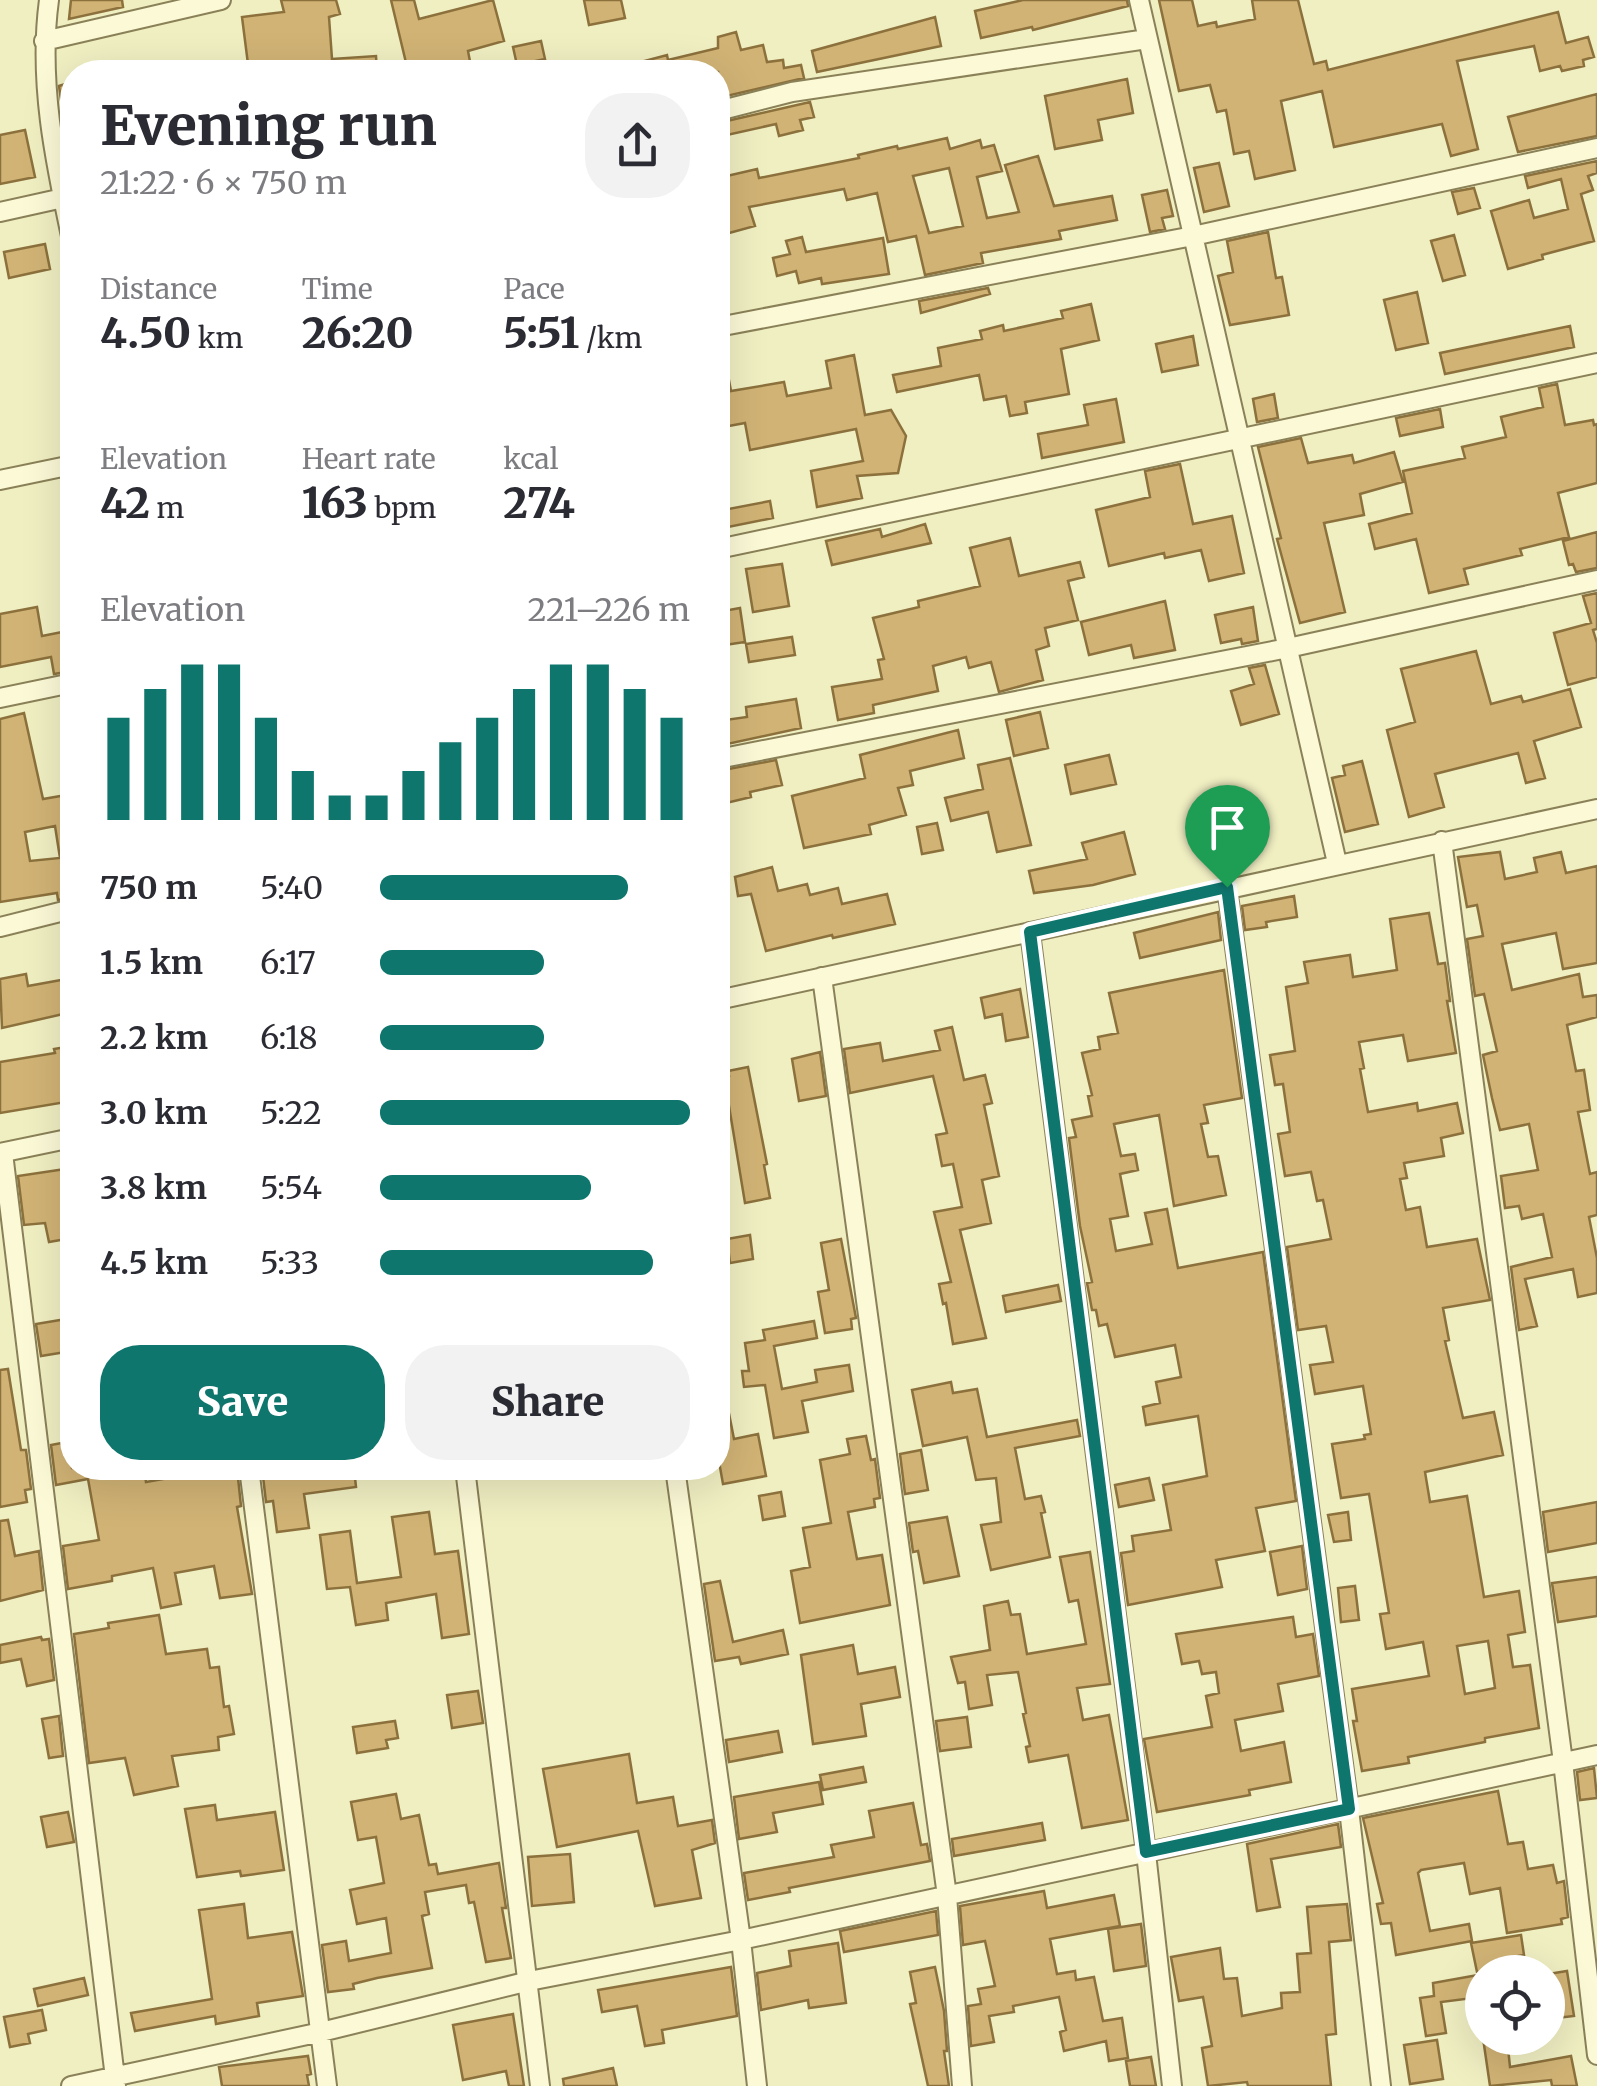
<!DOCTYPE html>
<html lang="en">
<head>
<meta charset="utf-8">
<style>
  :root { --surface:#fff; --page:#f2f2f3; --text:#2b2b33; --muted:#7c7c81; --accent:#0f766e }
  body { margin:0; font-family:Merriweather,serif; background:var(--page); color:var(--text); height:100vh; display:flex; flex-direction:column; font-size:38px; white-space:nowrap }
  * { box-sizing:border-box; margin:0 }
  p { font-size:32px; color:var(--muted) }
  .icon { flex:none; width:55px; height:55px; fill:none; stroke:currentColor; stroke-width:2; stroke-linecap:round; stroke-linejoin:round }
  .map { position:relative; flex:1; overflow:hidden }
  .panel { position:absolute; left:60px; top:60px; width:670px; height:1420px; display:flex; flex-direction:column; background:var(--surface); border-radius:40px; box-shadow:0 10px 40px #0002 }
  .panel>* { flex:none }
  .tools { position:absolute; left:1465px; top:1955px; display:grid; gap:20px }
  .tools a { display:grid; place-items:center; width:100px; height:100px; border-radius:50%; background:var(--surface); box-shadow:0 10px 40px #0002; font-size:50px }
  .pin { position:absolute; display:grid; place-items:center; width:85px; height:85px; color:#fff; margin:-102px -42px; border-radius:50% 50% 50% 0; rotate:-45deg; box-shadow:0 0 10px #0007 }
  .pin .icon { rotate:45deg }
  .round { display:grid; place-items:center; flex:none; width:105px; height:105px; border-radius:40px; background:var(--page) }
  .head { display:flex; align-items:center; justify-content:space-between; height:170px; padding:0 40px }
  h1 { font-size:55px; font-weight:800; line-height:75px }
  .metrics { display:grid; grid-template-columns:repeat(3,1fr); gap:15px; height:170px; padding:10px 40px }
  .metrics div { display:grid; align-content:center }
  .metrics b { font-size:42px; font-weight:800 }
  .metrics small { font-size:28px; font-weight:400 }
  .metrics p { font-size:28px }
  .chart { height:280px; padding:20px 40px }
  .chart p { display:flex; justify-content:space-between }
  .chart svg { width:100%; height:180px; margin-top:10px; stroke:var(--accent); stroke-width:6 }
  .action { display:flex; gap:20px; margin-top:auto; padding:20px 40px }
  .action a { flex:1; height:115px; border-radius:40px; background:var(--accent); color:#fff; font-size:40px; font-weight:800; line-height:115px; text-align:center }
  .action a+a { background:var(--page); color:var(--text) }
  ul { padding:0 40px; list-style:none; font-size:32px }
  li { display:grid; grid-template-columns:160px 120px 1fr; align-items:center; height:75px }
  li i { height:25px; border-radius:12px; background:var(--accent) }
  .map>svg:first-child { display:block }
  .building { fill:#d1b375; stroke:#8c713c; stroke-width:2.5; fill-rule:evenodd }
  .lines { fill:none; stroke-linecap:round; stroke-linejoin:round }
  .street-casing { stroke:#8b8158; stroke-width:22 }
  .street { stroke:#fbf9d6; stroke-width:18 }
  .route-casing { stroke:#fff; stroke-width:20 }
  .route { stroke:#0f766e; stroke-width:12 }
</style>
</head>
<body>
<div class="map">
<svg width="1597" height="2086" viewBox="0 0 1597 2086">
  <rect width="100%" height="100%" fill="#f0efc2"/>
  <path class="building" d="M71,0h51l1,7 -54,12z
    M281,0h55l4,14 -11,3 3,42 44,-3 1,16h-128l-7,-55 42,-5z
    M391,0h23l5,19 74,-19 11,41 -36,10 4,21h-31l-2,-8 -31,7z
    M584,0h37l4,18 -36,7z
    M1023,0h104l1,6 -95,24 -1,-3 -51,11 -6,-27z
    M1159,0h33l6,26 18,-4 1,5 38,-8 -3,-19h46l16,64 12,-3 2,9 230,-58 8,31 22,-6 6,20 -11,3 1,6 -22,5 -2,-5 -20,5 -6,-25 -77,15 21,88 -27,7 -9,-32 -108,23 -12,-56 -41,10 14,69 -40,9 -6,-28 -15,3 -8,-44 -9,2 -7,-27 -31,6z
    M935,17l6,29 -124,26 -5,-21z
    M736,32l5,18 22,-5 4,17 16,-2 1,8 17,-3 3,13 -86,20v-26h-96v-5l45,-12 1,5 50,-12v-11z
    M541,41l4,18 -28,6 -4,-18z
    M1127,79l6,34 -35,7 4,20 -47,9 -10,-53z
    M72,82v53l-6,1 -7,-50z
    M1597,94v42l-79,16 -10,-35z
    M810,102l4,15 -14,3 3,10 -24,6 -3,-12 -58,13v-14z
    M25,130l10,47 -35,7v-49z
    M947,138l3,11 30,-9 2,8 12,-3 8,26 -25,6 10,41 32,-6 -14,-47 33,-9 16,50 58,-10 5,24 -58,11 2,8 -80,14 2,10 -58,12 -9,-39 -28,6 -11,-49 -30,7 -3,-11 -95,18 6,19 -37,10v-58l39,-9 2,9 100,-20 -1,-3 39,-9 1,3zM949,168l14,58 -34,7 -16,-57z
    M1597,161v12l-9,3 5,14 -12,4 13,47 -52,14 1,4 -35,10 -17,-58 38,-11 5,18 34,-9 -7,-30 -33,9 -3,-12z
    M1219,163l10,43 -25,6 -10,-44z
    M1474,188l6,20 -22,6 -6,-22z
    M1167,190l6,26 -11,2 3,11 -15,3 -8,-37z
    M1268,232l8,46 6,-1 7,38 -59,10 -12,-49 15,-4 -6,-31z
    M1454,235l11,40 -22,6 -12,-40z
    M802,237l4,15 77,-14 6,36 -67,10 -1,-6 -22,5 -3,-12 -19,5 -4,-18 17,-4 -4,-13z
    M45,244l5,25 -41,9 -5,-26z
    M988,288l2,6 -69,19 -2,-12z
    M1417,292l11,51 -32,7 -12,-50z
    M1091,304l8,36 -38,9 8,45 -44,8 2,11 -17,3 -4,-20 -22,4 -5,-25 -82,17 -4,-17 48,-9 -3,-18 44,-9 -2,-8 23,-6 1,6 59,-13 -2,-7z
    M1570,326l4,21 -129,27 -5,-21z
    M1193,336l5,29 -36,7 -6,-28z
    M854,355l11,60 26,-5 15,26 -8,37 -41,3 5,22 -45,9 -6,-36 52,-10 -7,-32 -106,21 -5,-27 -27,5v-68l7,-1 6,32 53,-9 3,14 44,-8 -5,-27z
    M1557,384l8,41 28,-5 1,5 3,-1v59l-39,10 11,44 -49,12 2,6 -58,14 4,15 -39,9 -13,-54 -41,10 -6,-25 43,-11 -9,-42 62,-13 -3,-11 44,-10 -5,-20 42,-10 -4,-19z
    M1274,394l4,24 -21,4 -4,-23z
    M1116,399l8,43 -82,16 -4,-24 50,-9 -4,-20z
    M1440,409l3,18 -43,9 -4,-18z
    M1301,438l7,25 44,-8 2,8 40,-11 9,30 -43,12 4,21 -40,8 21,89 -45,11 -23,-84 4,-1 -23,-91z
    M1180,464l13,60 39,-8 12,57 -35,8 -8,-31 -36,8 -1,-5 -55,13 -13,-56 54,-13 -5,-26z
    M770,501l3,17 -55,11v-18z
    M925,524l6,19 -99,22 -6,-24 54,-12 2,8z
    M1597,532v36l-21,4 -3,-8 -4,1 -6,-24z
    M1010,538l9,38 61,-14 4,15 -16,4 10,39 -33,8 4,18 -13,4 7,30 -44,12 -8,-30 -22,6 -3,-11 -33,9 5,25 -65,14 1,8 -36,7 -6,-33 50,-8 -4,-19 6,-1 -11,-41 46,-11 -1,-6 62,-15 -10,-38z
    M782,564l7,42 -36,6 -7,-43z
    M1597,593v36l-4,1 4,13v34l-29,8 -14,-52 37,-10 -8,-27z
    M1165,601l10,49 -41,8 -3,-13 -42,10 -8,-33z
    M37,607l5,29 30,-6v41l-18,3 -3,-17 -51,10v-53z
    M1253,607l5,34 -16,3 -1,-5 -20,4 -6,-28z
    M740,608l5,34 -27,4v-34z
    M792,637l3,18 -46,7 -3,-18z
    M1476,651l15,53 30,-8 2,6 47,-13 11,38 -47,14 11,37 -19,5 -8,-30 -83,21 9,33 -35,10 -22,-87 28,-8 -14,-53z
    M1265,665l14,49 -38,11 -10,-34 23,-7 -5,-16z
    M796,699l5,29 -83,18v-25l29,-4 -1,-10z
    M1040,712l8,36 -34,8 -8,-36z
    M24,713l19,86 29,-5v103l-14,3 -1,-7 -57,9v-183zM55,826l5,32 -30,3 -5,-29z
    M958,730l6,28 -54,13 3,14 -15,3 8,27 -37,10 2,9 -67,14 -12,-52 73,-18 -5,-23z
    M1109,755l7,29 -45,10 -6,-29z
    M1010,758l21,87 -34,7 -9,-40 -37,9 -6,-23 38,-9 -5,-24z
    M776,760l6,25 -32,7 1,5 -33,8v-34z
    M1362,761l16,63 -33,8 -13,-54 13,-3 -2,-9z
    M937,823l6,27 -21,4 -5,-27z
    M1124,832l11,42 -42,11 -59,8 -5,-22 58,-12 -5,-16z
    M1500,852l5,27 32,-7 -3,-14 27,-6 5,21 31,-7v97l-34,6 -7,-36 -54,11 10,46 67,-16 4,23 14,-2v22l-30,8 9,46 8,-1 6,40 -12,2 12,62 7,-2v43l-8,2 8,41v35l-19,4 -5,-28 -48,10 12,47 -18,4 -8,-63 41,-10 -9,-43 -21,5 -3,-13 -14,2 -4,-32 37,-6 -9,-46 -29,6 -8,-32 -9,-43 14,-4 -13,-57 -9,2 -8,-57 16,-3 -6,-31 -10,2 -9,-50z
    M772,867l6,24 29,-7 3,11 28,-7 4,16 45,-10 8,30 -62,14 -1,-3 -66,16 -15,-57 -13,2 -3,-19z
    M1294,896l3,21 -31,5 1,5 -22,3 -3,-24z
    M1218,912l3,28 -81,18 -6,-25z
    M1429,913l9,51 7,-1 5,38h-3l9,52 -48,8 -5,-26 -44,7 5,26 -4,1 8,43 49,-9 1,8 39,-8 6,30 -22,5 3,18 -40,7 3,15 -7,1 6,31 14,-3 7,40 50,-8 13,61 -47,8 6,32 -4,1 18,77 31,-6 9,43 -78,17 5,30 37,-6 17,101 35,-6 6,41 -17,3 5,32 17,-2 9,63 -54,10v4l-77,15 1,6 -47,8 -9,-50h4l-5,-32 77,-13 -6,-34 -37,7 -6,-35 9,-1 -20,-119 -28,4 -9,-54 33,-5 -1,-4 7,-1 -8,-48 -48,8 -5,-29 23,-3 -7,-36 -28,4 -11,-83 44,-8 -8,-39 -6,1 -6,-29 -26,4 -7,-42 12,-2 -7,-48 -8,1 -5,-30 25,-4 -9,-64 22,-4 -4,-21 46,-7 3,22 44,-7 -7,-51zM1488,1641l7,47 -30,6 -8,-48z
    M1224,970l18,128 -38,7 4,18 -7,1 7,33 10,-1 8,39 -52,11 -15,-91 -45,9 7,32 14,-2 3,16 -18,4 8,42 -18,3 6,32 36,-7 -7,-31 22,-4 11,59 85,-16 33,249 -40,7 9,43 -49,9 6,27 -94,18 -7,-52 13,-2 -2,-15 39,-6 -8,-45 44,-9 -9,-60 -52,9 -3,-18 17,-4 -4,-21 25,-5 -6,-32 -60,12 -8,-33 -8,2 -3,-16h-4l-5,-27 5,-1 -12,-56 -11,-88 7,-1 -4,-17 20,-4 -4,-20 4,-1 -10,-42 18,-4 -2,-12 20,-4 -9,-40z
    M26,974l2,12 44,-8v34l-70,16 -2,-49z
    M1020,989l8,48 -22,4 -4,-27 -17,4 -4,-20z
    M952,1027l12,53 21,-5 7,28 -8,2 15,71 -17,4 9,43 -31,7 26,108 -33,6 -7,-41 -3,1 -4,-20 12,-2 -17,-70 28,-5 -9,-43 -11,2 -6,-31 11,-2 -14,-57 -83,17 -6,-44 36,-6 3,18 57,-11 -5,-19z
    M72,1046v55l-72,12v-51l55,-9 -1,-4z
    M820,1052l6,44 -27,5 -7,-42z
    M748,1067l19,97 -3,1 6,33 -25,5 -16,-97 -9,2 -2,-30 11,-2 -1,-5z
    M72,1168v70l-23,4 -4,-19 -21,2 -6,-49z
    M750,1235l3,24 -23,4 -3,-24z
    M841,1239l15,79 -5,1 1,10 -27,4 -7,-41 11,-2 -8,-47z
    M1058,1285l3,16 -55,11 -3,-16z
    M72,1318v33l-31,5 -5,-32z
    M814,1321l3,17 -43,8 8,43 35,-7 -2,-12 34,-5 4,26 -51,10 6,31 -34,6 -9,-53 -21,2 -2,-16h7l-4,-28 20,-3 -2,-10z
    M8,1369l13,81h5l5,39 -6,1 2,12 -27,5v-137z
    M951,1382l2,11 24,-4 10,48 90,-17 3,16 -65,12 10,51 16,-3 4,16 -4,1 9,44 -59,13 -10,-45 20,-3 -5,-44 -20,2 -9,-43 -44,9 -11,-56z
    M718,1393h7l9,46 24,-5 8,42 -43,8 -5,-28z
    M866,1436l5,24 4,-1 5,39 -6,1 1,8 -27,5 9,47 25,-4 8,50 -90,18 -9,-52 19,-4 -7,-39 28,-5 -11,-63 30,-6 -3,-15z
    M72,1441v27h72l2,14 34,-6 -1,-8h58l4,38 -4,1 15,87 -32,4 -6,-32 -39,7 6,31 -20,4 -8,-40 -41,8v5l-44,8 -5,-43 36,-6 -11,-61 -32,6 -5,-40z
    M921,1450l7,40 -23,4 -5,-40z
    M262,1468h92l2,19 -52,7 5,34 -32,4 -4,-31 -7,1z
    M1149,1478l5,22 -35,7 -4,-22z
    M781,1492l4,24 -22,4 -4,-24z
    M1597,1502v41l-49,9 -5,-40z
    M429,1512l6,42 23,-3 11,83 -27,4 -6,-44 -50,9 2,17 -32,5 -6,-38 -23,2 -7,-54 30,-4 7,52 44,-6 -9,-60z
    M1348,1512l3,28 -17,2 -6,-27z
    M947,1517l12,59 -35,7 -6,-32 -5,1 -4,-29z
    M8,1520l7,36 24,-5 4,39 -43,11v-80z
    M1302,1546l5,43 -29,6 -8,-43z
    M1090,1552l20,132 -33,4 6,32 26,-5 19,105 -46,8 -14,-73 -39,7 -3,-15 4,-1 -7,-32 3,-1 -8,-41 -31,3 5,30 -23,4 -4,-27 -7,1 -7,-26 39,-7 -6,-44 24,-5 3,14 9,-1 7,40 59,-10 -8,-44 -9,2 -9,-45z
    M1597,1577v39l-39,6 -6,-39z
    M720,1581l13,61 50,-12 5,24 -47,10 -2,-7 -24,4 -11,-77z
    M1355,1586l4,34 -18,2 -3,-34z
    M159,1615l7,39 41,-5 3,19 9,-1 5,40 5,-1 5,28 -16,3 1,13 -47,6 6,30 -44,9 -9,-37 -36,5 -15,-129 35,-6 -1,-5z
    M1293,1617l3,20 17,-3 6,42 -41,8 5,27 -48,9 6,31 43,-9 7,40 -42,8 1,5 -93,17 -13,-73 68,-12 -6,-31 13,-3 -3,-21 -14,2 -3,-13 -17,3 -6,-30z
    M41,1637l1,3 7,-1 5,41 -27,6 -6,-27 -21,4v-18z
    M853,1645l5,29 37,-7 5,30 -39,7 5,32 -53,8 -12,-89z
    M478,1691l5,32 -31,5 -5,-33z
    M59,1716l4,40 -14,2 -7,-39z
    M967,1717l4,30 -31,4 -4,-30z
    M395,1721l3,17 -12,2 2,8 -31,5 -4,-26z
    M778,1731l4,21 -53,10 -3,-22z
    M629,1754l8,49 36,-6 5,29 34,-6 3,23 -23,7 9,48 -46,8 -17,-75 -81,16 -14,-78z
    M863,1767l3,15 -43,8 -3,-15z
    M1594,1768l3,30 -17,2 -3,-28z
    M819,1782l4,22 -50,9 4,19 -38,7 -5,-42z
    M1498,1791l10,53 15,-2 5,27 25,-4 4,18 7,-2 4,36 -7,2 1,5 -55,9 -7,-45 -30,6 -6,-31 -43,7 -3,3 12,58 39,-7 3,17 -76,14 -5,-32 -10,1 -4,-20 6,-1 -20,-85z
    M396,1794l5,25 18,-4 10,50 7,-1 2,10 61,-11 7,45h-4l9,50 -25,4 -12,-60 -5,1 -3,-18 -41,7 4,22 -7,2 10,52 -55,10 -24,6 1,5 -26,3 -6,-47 24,-4 3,20 42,-8 -5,-35 -29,6 -7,-34 34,-7 -8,-46 -18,3 -7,-38z
    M913,1803l8,42 6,-1 3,17 -141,27 1,4 -42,8 -4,-27 90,-16 -3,-12 43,-8 -5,-26z
    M215,1805l2,15 58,-8 9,58 -43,6 -1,-5 -43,6 -12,-68z
    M68,1812l6,30 -27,5 -6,-30z
    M1042,1823l3,17 -91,16 -2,-17z
    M1338,1824l3,23 -70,12 9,48 -23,4 -10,-67z
    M570,1854l4,48 -42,4 -4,-49z
    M1044,1891l3,17 67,-13 6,31 -70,13 7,35 18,-3 1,9 18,-3 9,44 19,-3 6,40 -19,3 -3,-20 -42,10 -4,-19 6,-2 -7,-33 -46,9 1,6 -25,4 5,26 -23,4 -3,-40 13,-2 -3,-15 17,-3 -10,-45 -22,4 -3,-39z
    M244,1904l4,34 44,-6 11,64 -46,7 2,13 -43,8 -1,-8 -80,15 -4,-18 81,-14 -13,-89z
    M1347,1904l4,36 -22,2 7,92 -10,1 5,51h-83l-1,-4 -39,4 -6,-38 10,-2 -9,-49 -24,4 -8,-44 49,-9 4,31 13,-1 5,38 40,-8 -1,-15 19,-1 -3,-38 14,-1 -4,-46z
    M936,1911l2,24 -94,17 -4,-21z
    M1141,1924l5,42 -32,5 -6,-42z
    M1521,1935l3,20 -27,5 2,12h-22l-6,-29z
    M838,1943l8,60 -37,5 -1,-8 -47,10 -4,-37 34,-7 -2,-15z
    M731,1967l6,49 -75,14 2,13 -19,3 -8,-40 -35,6 -4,-22z
    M935,1967l9,44 3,40h-3l5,35h-21l-18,-82 6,-1 -6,-31z
    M1567,1971l7,45 -26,3v-45z
    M1478,1975l3,22 -40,5 5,31 -20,3 -6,-38 14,-2 -1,-13z
    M84,1978l4,17 -50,11 -4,-17z
    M42,2010l4,20 -18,4 2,9 -20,4 -6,-30z
    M513,2014l11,72h-15l-3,-15 -43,9 -10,-55z
    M1483,2038h24l3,29 61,-11 6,30h-25l-1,-6 -61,6z
    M1437,2040l6,39 -33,5 -6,-39z
    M308,2056l3,18 -4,1 2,11h-87l-3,-19z
    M1151,2057l5,29h-26l-4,-25z
    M613,2068l4,18h-53l-1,-7z"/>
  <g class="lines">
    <g class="street-casing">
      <path id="street" d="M49,0c-11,81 6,162 23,241
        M1139,0l198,863
        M44,41l177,-41
        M718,111l74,-19 355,-53
        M0,212l63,-14
        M718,327l475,-91 404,-88
        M0,480l72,-15
        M718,549l879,-186
        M0,698l72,-15
        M718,759l570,-111 309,-68
        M1442,841l121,921 34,293
        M1227,887l122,922 32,277
        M0,927l72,-18
        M1030,932l116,921 26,233
        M822,977l125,919 15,190
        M718,1000l879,-191
        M0,1153l72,-15
        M3,1153l113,933
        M249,1468l78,618
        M465,1468l75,618
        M675,1468l66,472 16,146
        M71,2086l250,-54 208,-51 212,-41 856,-185"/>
    </g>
    <use href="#street" class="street"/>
  </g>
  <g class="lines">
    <g class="route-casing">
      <path id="route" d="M1227,887l122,922 -203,43 -116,-920z"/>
    </g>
    <use href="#route" class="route"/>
  </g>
</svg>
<div class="tools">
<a><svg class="icon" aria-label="locate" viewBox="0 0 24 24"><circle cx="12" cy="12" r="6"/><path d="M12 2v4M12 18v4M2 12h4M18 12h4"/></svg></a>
</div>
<div class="pin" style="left:1227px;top:887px;background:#1e9e55"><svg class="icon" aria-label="arrive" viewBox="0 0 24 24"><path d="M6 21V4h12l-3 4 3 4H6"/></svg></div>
<section class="panel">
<div class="head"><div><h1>Evening run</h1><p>21:22 · 6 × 750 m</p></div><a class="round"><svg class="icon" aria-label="share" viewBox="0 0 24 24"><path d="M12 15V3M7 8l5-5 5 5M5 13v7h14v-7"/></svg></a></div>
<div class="metrics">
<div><p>Distance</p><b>4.50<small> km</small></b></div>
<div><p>Time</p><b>26:20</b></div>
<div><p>Pace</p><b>5:51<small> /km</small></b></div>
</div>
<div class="metrics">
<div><p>Elevation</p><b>42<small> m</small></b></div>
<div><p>Heart rate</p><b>163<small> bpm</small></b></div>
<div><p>kcal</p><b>274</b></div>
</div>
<div class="chart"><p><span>Elevation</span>221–226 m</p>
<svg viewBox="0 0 160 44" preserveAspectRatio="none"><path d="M5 44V19M15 44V12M25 44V6M35 44V6M45 44V19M55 44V32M65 44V38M75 44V38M85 44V32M95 44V25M105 44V19M115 44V12M125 44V6M135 44V6M145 44V12M155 44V19"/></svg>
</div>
<ul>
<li><b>750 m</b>5:40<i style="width:80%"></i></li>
<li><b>1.5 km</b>6:17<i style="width:53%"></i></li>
<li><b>2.2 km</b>6:18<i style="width:53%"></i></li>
<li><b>3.0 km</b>5:22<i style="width:100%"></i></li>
<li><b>3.8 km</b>5:54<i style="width:68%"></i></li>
<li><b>4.5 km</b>5:33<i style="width:88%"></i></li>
</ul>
<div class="action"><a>Save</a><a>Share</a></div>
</section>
</div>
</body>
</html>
